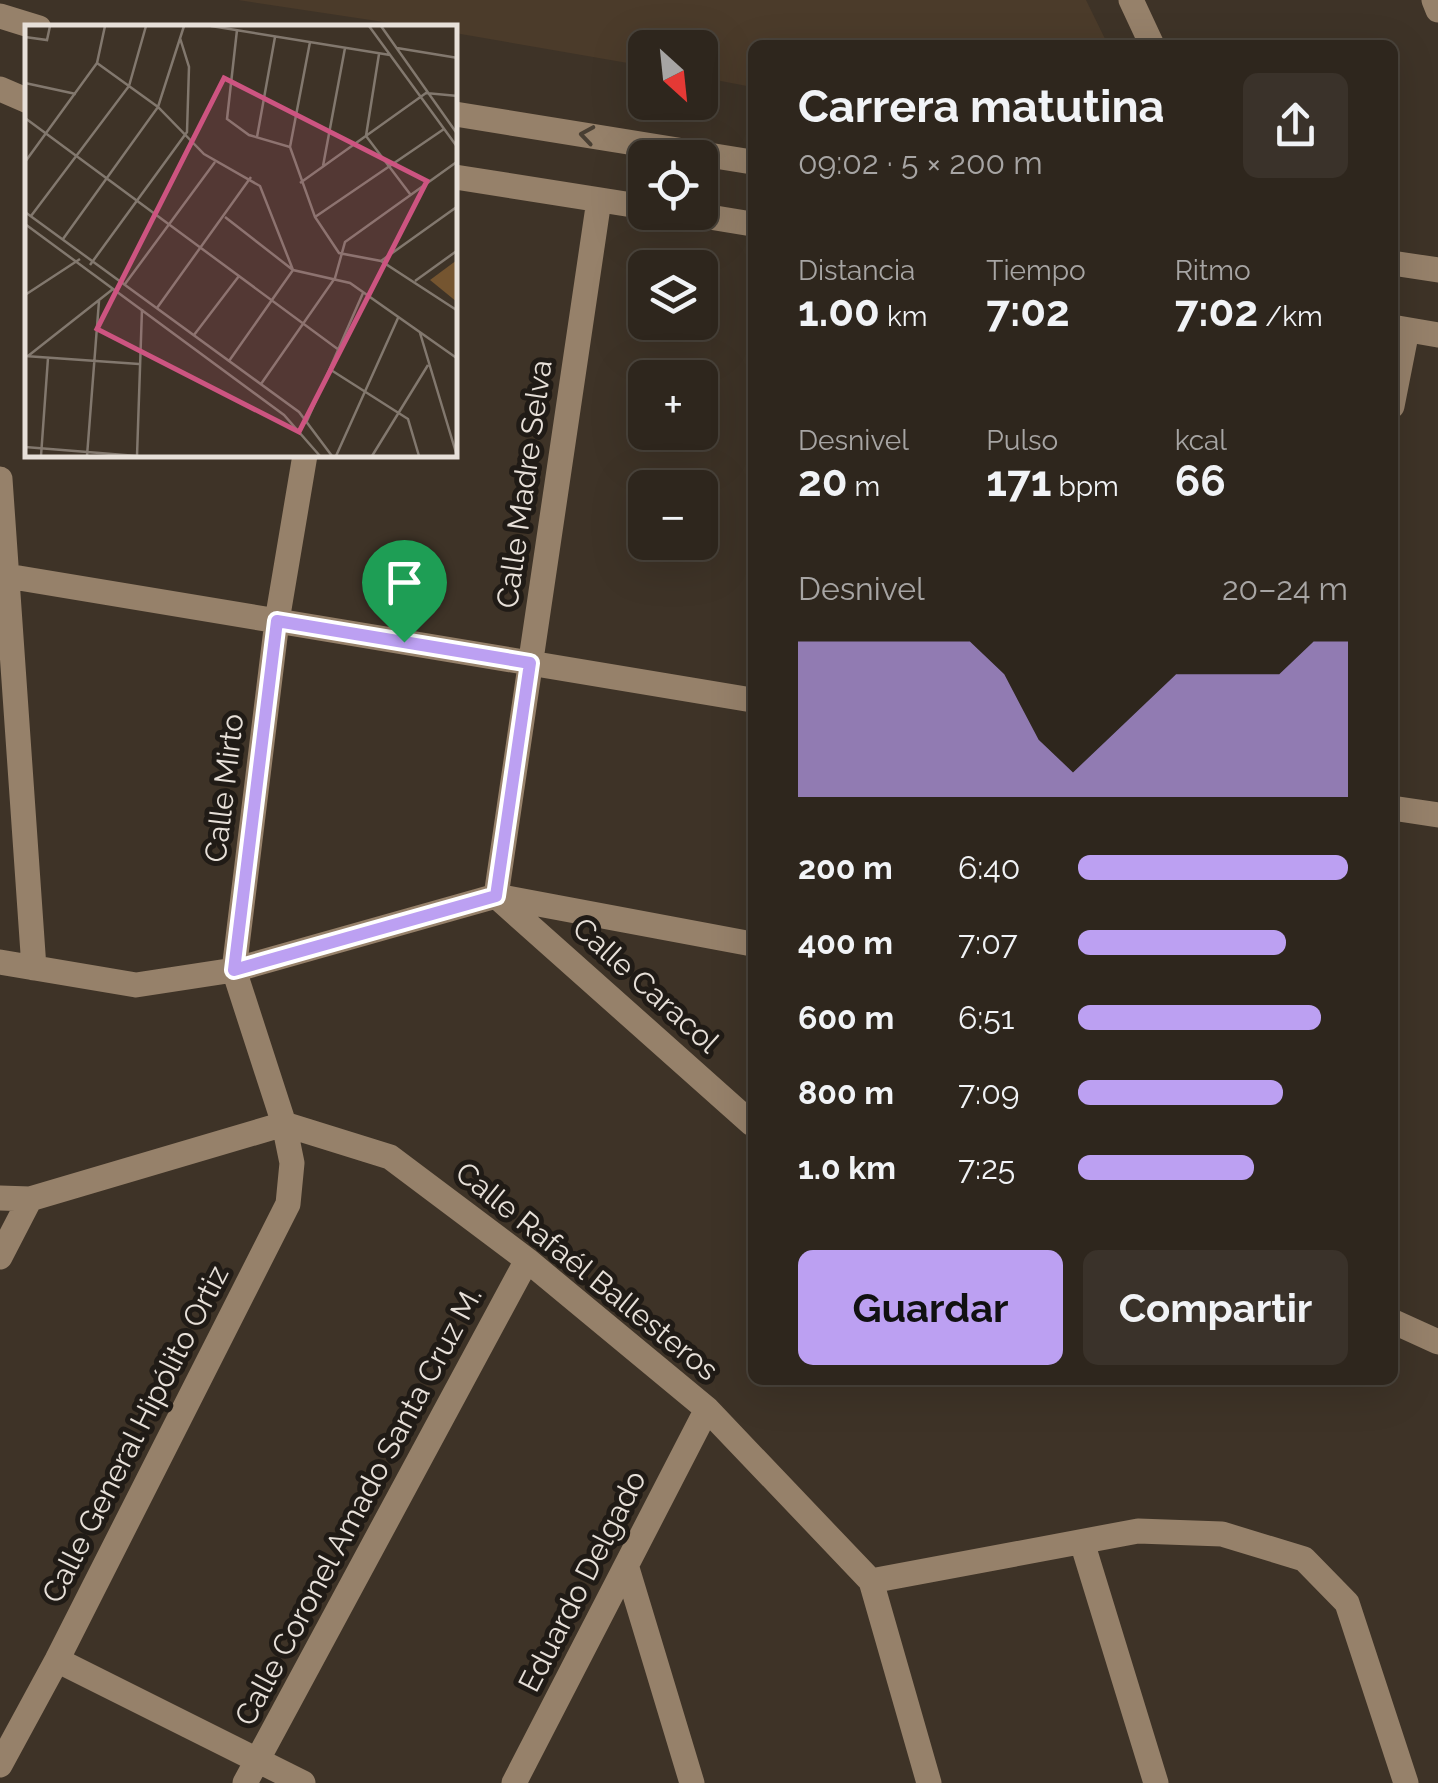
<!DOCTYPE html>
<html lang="es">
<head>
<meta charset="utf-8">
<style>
  :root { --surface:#2e261d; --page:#3a322a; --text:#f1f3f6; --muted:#a7a5a4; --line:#49433b; --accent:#bca0f2 }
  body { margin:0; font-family:Raleway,sans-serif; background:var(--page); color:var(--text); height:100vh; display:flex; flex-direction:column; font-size:38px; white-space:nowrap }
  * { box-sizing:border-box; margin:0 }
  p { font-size:32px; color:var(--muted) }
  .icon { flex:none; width:55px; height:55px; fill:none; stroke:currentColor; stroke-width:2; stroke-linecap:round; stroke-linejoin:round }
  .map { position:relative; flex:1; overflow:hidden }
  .panel { position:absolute; left:748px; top:40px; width:650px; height:1345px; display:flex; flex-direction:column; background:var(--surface); border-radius:15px; box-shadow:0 10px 40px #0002,0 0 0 2px var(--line) }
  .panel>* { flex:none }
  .needle { width:65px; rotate:153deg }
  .buttons { position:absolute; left:628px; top:30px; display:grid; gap:20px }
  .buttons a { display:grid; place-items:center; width:90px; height:90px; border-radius:15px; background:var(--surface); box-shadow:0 10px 40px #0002,0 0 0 2px var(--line); font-size:50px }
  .pin { position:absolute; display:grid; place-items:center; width:85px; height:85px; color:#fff; margin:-102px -42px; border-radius:50% 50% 50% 0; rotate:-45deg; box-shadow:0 0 10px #0007 }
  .pin .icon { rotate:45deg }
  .round { display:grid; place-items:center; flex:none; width:105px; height:105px; border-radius:15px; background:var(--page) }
  .summary { display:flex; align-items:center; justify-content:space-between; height:170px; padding:0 50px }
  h1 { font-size:45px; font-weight:700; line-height:75px }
  .figures { display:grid; grid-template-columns:repeat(3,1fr); gap:15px; height:170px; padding:10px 50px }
  .figures div { display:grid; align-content:center }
  .figures b { font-size:42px; font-weight:700 }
  .figures small { font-size:28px; font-weight:400 }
  .figures p { font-size:28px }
  .chart { height:280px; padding:20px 50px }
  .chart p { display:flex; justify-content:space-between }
  .chart svg { width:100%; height:180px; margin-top:10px; fill:var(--accent); opacity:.7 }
  .primary-button { display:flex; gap:20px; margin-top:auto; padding:20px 50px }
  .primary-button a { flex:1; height:115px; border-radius:15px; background:var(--accent); color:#111; font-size:40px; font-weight:700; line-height:115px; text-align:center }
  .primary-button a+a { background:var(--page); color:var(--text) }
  ul { padding:0 50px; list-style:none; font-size:32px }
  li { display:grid; grid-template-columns:160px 120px 1fr; align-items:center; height:75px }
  li i { height:25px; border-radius:12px; background:var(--accent) }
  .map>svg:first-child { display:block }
  .built { fill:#4b3b2a }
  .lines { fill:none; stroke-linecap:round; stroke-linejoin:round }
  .minor { stroke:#96816a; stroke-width:25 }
  .oneway { stroke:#493f33 }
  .route-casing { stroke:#fff; stroke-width:20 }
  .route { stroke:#bca0f2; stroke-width:12 }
  .labels { text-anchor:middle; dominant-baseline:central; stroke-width:10; stroke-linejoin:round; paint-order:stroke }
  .street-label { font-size:30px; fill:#e7e0d9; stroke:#201b16 }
  .inset-road { fill:none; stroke:#82786e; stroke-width:2.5 }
  .view { fill:#cd5481; fill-opacity:0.15; stroke:#cd5481; stroke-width:5 }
  .inset-edge { fill:none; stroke:#e7e0d9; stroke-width:5 }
</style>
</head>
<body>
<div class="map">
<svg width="1438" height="1783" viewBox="0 0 1438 1783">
  <rect width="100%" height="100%" fill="#3e3327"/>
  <path class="built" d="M238,0h848l22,45h-356v42l-52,-10v-29h-55v18l-190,-33v-5l-38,-1z"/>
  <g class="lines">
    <path class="minor" d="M1131,0l21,45
      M1434,0l4,10
      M0,16l39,12
      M0,89l28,12
      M455,114l297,48
      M455,177l190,30
      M679,212l73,12
      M1392,263l46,7
      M1392,327l46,8
      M1392,406l15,-76
      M0,479l34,489
      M7,576l745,124
      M1392,808l46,7
      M496,896l103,-696
      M496,896l256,228
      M0,962l136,23 98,-15 262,-74 256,48
      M0,1198l30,1 254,-75 106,33 137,103 180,149 164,172 267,-50 84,3 82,25 43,44 59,180
      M0,1257l30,-58
      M1392,1321l46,21
      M1082,1542l74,241
      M627,1568l65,215
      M871,1581l58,202
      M57,1660l246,123
      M0,1765l57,-105 231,-456 4,-41 -8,-39 -50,-154 43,-349 28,-166
      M245,1783l282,-523
      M514,1783l193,-374"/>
  </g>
  <defs><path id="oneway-chevron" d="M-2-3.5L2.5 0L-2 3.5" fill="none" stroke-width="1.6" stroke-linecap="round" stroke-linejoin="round" transform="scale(2.5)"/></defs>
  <use class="oneway" href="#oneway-chevron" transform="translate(587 135) rotate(-171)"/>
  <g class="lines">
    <g class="route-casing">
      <path id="route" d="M277,621l253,42 -34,233 -262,74z"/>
    </g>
    <use href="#route" class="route"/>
  </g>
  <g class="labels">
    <g class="street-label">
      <text transform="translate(524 484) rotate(-82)">Calle Madre Selva</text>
      <text transform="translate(224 788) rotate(-83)">Calle Mirto</text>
      <text transform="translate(646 985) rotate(42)">Calle Caracol</text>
      <text transform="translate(587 1271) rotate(39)">Calle Rafaél Ballesteros</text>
      <text transform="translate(135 1434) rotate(-63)">Calle General Hipólito Ortiz</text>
      <text transform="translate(358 1506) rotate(-62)">Calle Coronel Amado Santa Cruz M.</text>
      <text transform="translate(582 1581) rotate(-63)">Eduardo Delgado</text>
    </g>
  </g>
  <g transform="translate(25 25)">
    <rect width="432" height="432" fill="#3e3327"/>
    <path d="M432,235v42l-27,-22z" fill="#755530"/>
    <path class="inset-road" d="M186,1l179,29M344,1l89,122M356,1l77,109M212,5l-10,89 22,16 41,12 25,70 24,36 42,8 77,50M0,12l22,3 3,-14M372,23l61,10M354,29l-13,82 44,58M72,38l61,44 46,47 56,32 33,84M0,58l51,11M0,93l314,232M232,112l18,-100M265,122l20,-105M0,137l72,-99 8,-37M298,141l22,-118M275,158l126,-90 32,3M0,187l274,200 33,44M6,191l98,-130 17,-60M200,192l68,53 57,13 108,76M290,192l129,-88M0,199l259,191 36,41M38,214l95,-132 26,-81M356,236l77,-55M65,240l97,-133 2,-65 -9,-29M390,256l43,-31M100,259l90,-122M0,270l55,-36M132,283l94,-131M395,308l37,123M169,310l45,-59M0,331l114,8M3,331l85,-67M204,336l64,-91M306,345l77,49 11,37M236,359l74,-106 10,-36 113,-81M281,398l57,-130M0,422l112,9M16,431l7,-98M62,431l12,-155M112,431l5,-147M311,431l62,-138M347,431l56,-91"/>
    <path class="view" d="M199,53l203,103 -128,251 -202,-103z"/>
    <rect width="432" height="432" class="inset-edge"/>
  </g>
</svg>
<div class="buttons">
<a><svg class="needle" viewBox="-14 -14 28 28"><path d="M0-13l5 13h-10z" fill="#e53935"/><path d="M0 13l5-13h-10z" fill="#a7a5a4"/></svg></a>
<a><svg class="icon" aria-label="locate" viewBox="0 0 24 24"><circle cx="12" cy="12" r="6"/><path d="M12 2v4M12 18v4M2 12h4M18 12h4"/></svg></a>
<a><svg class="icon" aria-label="layers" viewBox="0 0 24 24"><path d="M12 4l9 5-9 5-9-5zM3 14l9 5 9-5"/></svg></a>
<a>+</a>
<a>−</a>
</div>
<div class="pin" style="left:404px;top:642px;background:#1e9e55"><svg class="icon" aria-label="arrive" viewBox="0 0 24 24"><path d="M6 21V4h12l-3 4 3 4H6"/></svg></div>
<section class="panel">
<div class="summary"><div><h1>Carrera matutina</h1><p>09:02 · 5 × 200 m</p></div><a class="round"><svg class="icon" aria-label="share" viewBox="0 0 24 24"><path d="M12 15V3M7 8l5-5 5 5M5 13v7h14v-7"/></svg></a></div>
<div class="figures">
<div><p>Distancia</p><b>1.00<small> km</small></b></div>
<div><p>Tiempo</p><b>7:02</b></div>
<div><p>Ritmo</p><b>7:02<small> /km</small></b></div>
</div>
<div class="figures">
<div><p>Desnivel</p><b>20<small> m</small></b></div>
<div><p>Pulso</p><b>171<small> bpm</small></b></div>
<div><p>kcal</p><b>66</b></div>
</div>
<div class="chart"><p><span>Desnivel</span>20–24 m</p>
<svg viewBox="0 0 160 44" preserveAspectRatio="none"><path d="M0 44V6L10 6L20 6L30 6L40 6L50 6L60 14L70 30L80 38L90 30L100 22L110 14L120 14L130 14L140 14L150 6L160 6V44z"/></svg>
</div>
<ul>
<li><b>200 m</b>6:40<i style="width:100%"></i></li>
<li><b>400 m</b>7:07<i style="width:77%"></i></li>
<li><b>600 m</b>6:51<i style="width:90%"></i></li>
<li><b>800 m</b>7:09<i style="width:76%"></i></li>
<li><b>1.0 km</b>7:25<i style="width:65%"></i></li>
</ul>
<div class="primary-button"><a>Guardar</a><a>Compartir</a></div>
</section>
</div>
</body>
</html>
